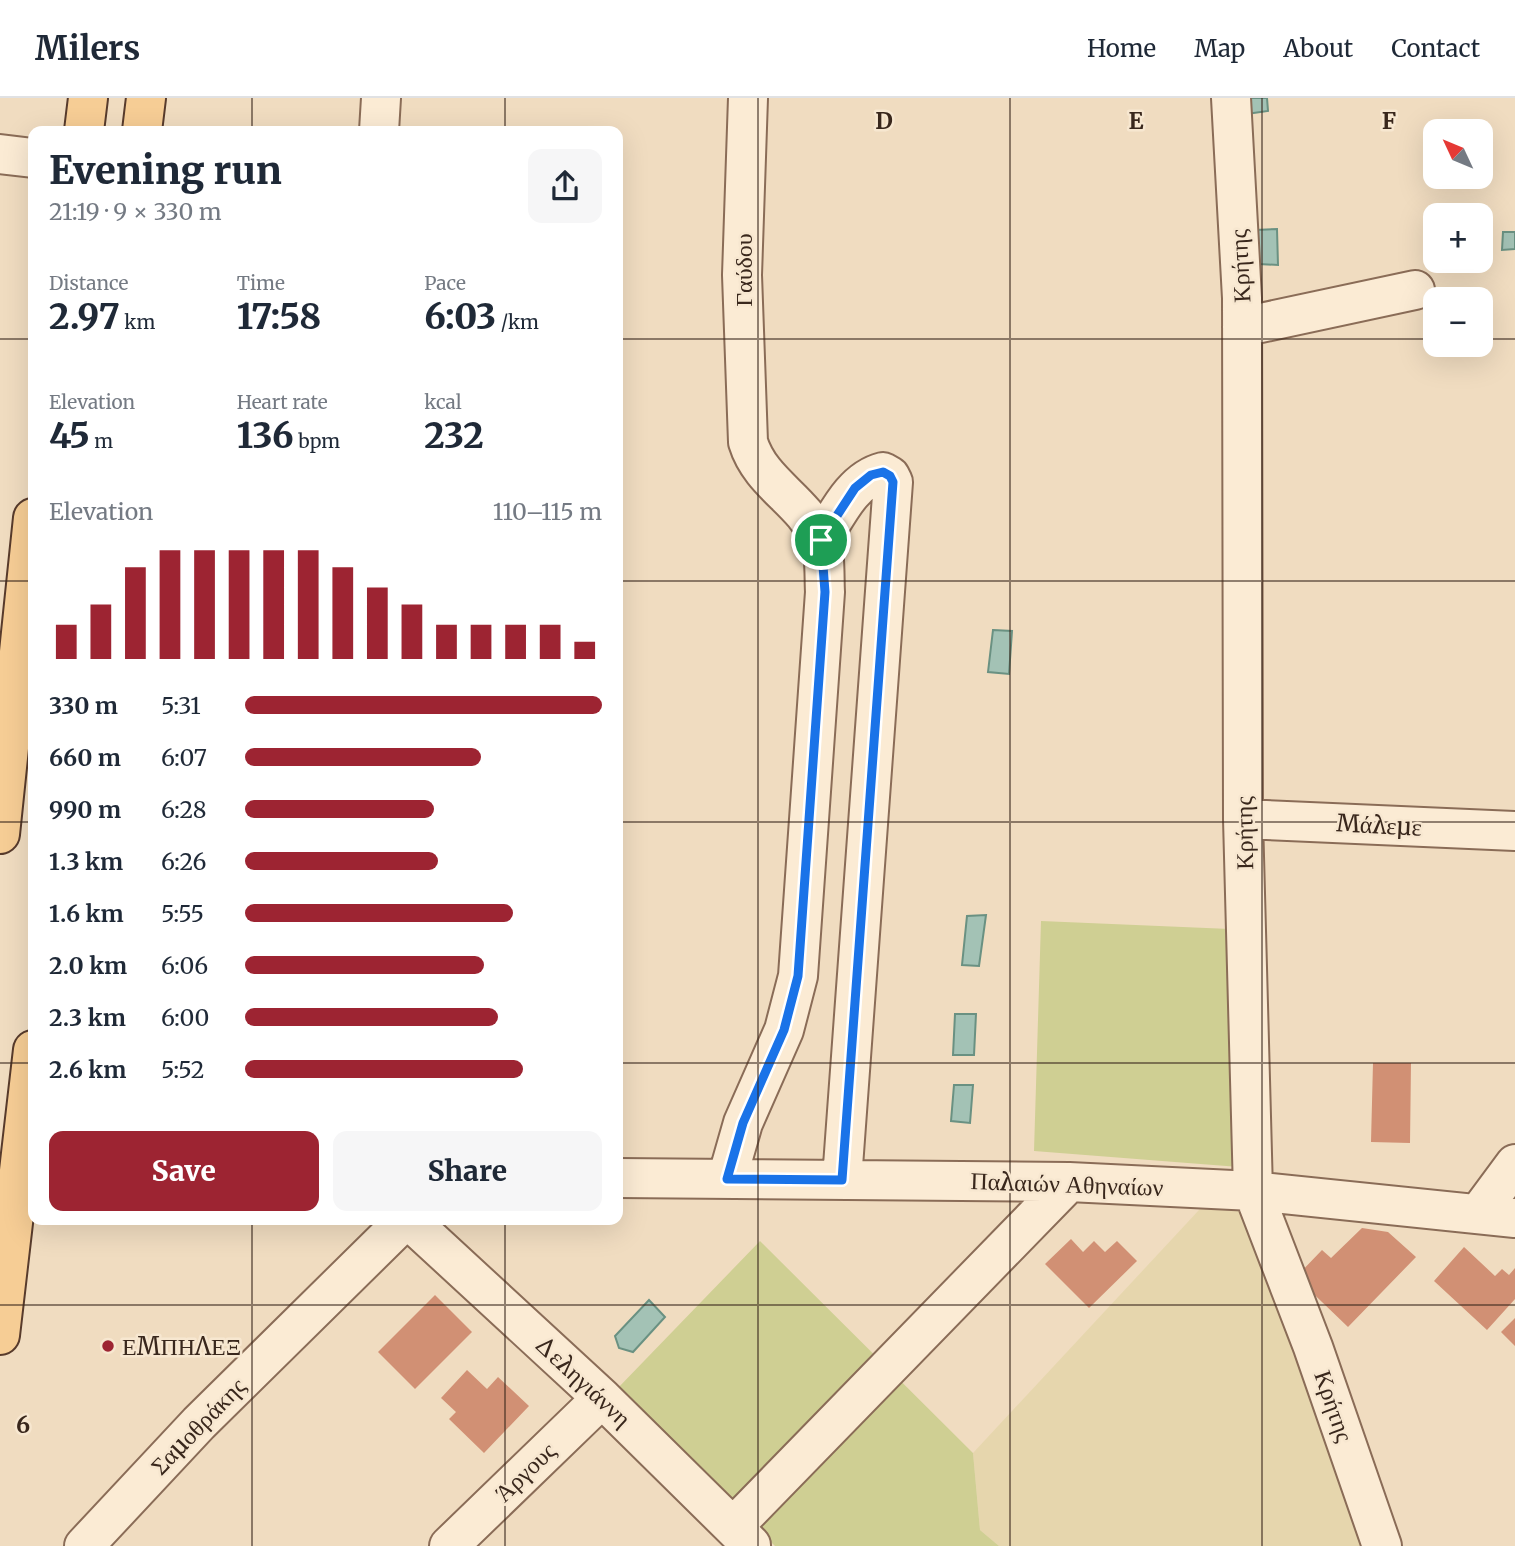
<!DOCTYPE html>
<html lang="en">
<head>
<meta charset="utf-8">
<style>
  :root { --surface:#fff; --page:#f6f6f7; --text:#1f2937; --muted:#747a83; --line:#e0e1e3; --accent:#9d2432 }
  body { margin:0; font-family:Merriweather,serif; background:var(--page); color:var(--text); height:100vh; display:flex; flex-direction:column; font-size:26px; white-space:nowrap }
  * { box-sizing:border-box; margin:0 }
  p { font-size:23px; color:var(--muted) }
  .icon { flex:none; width:38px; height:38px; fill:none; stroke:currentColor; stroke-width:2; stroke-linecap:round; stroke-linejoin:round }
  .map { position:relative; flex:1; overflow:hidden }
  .sheet { position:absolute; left:28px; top:28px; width:595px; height:1099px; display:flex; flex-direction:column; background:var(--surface); border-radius:14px; box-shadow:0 7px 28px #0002 }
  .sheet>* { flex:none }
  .needle { width:46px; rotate:314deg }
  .buttons { position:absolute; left:1423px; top:21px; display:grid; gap:14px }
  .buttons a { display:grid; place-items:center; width:70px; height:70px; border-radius:14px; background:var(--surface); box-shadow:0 7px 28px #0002; font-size:35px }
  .pin { position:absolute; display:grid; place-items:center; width:60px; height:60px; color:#fff; margin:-30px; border:4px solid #fff; border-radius:50%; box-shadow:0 2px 7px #0007 }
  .round { display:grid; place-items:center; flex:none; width:74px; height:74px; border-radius:14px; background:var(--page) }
  .summary { display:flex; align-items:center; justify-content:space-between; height:119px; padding:0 21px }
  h1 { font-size:38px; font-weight:800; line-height:52px }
  .metrics { display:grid; grid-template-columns:repeat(3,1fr); gap:10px; height:119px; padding:7px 21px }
  .metrics div { display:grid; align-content:center }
  .metrics b { font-size:35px; font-weight:800 }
  .metrics small { font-size:19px; font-weight:400 }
  .metrics p { font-size:19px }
  .chart { height:196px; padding:14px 21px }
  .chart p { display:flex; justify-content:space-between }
  .chart svg { width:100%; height:126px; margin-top:7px; stroke:var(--accent); stroke-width:6 }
  .action { display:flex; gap:14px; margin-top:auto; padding:14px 21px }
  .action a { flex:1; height:80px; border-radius:14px; background:var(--accent); color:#fff; font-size:28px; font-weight:800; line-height:80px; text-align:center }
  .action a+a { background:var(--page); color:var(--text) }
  ul { padding:0 21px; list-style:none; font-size:23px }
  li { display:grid; grid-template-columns:112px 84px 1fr; align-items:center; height:52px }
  li i { height:18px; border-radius:9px; background:var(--accent) }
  header { display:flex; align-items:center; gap:42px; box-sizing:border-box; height:98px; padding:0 35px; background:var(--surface); border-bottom:2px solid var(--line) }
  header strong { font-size:33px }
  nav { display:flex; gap:38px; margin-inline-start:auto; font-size:24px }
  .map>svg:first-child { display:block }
  .farmland { fill:#e6d6ad }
  .green { fill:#cfcf93 }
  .water { fill:#a3c2b5; stroke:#6a9182; stroke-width:2 }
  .building { fill:#d19074 }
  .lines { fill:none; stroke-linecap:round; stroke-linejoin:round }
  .minor-casing { stroke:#8a6c57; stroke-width:42 }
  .major-casing { stroke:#583b2c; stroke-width:42 }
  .minor { stroke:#fbebd4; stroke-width:38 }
  .major { stroke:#f6cd95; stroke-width:38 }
  .route-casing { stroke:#fff; stroke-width:14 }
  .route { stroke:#1a73e8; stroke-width:9 }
  .grid { fill:none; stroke:#39271c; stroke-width:2; stroke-opacity:0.55 }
  .poi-dot { fill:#9d2432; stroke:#f7e7d0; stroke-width:2.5 }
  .labels { text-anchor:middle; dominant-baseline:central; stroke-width:5; stroke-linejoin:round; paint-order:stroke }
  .street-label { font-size:24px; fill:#39271c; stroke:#f7e7d0 }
  .poi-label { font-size:24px; fill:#39271c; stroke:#f7e7d0; text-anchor:start }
  .grid-label { font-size:23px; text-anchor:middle; font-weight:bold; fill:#39271c; stroke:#f7e7d0; stroke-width:5; stroke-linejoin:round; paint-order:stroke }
</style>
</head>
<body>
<header>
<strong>Milers</strong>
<nav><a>Home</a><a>Map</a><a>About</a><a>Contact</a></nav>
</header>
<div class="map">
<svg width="1515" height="1448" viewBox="0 0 1515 1448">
  <rect width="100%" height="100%" fill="#f0dcc0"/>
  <path class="farmland" d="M1239,1069l125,379h-365l-19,-16 -7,-77z"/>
  <path class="green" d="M1041,823l189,8 9,238 -205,-16z
    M760,1143l213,212 7,77 19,16h-224l-159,-156z"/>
  <path class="water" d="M1245,0h22l1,13 -22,3z
    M1277,131l1,36 -19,-1 -3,-34z
    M1503,134h12v17l-13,1z
    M993,532l19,1 -3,43 -21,-2z
    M986,817l-7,51 -17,-1 5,-49z
    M955,916h21l-2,41h-21z
    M954,987h19l-3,38 -19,-2z
    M649,1202l16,17 -32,35 -14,-4 -4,-12z"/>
  <path class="building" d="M1373,965h38l-1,80 -39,-1z
    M1362,1130l26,4 28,25 -68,70 -52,-50 26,-27 9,8z
    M1071,1141l12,13 11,-11 11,11 12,-11 20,20 -48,47 -44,-44z
    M1464,1149l31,29 7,-7 7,6 6,-7v31l-28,31 -53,-49z
    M435,1197l37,37 -57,57 -37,-37z
    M1515,1220v28l-14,-14z
    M467,1272l20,19 11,-12 31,29 -45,47 -35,-34 7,-7 -15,-14z"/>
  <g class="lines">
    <g class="minor-casing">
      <path id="minor" d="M1231,0l11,200 1,521 10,372 60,156 69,199
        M379,33l2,-33
        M0,56l33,4
        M1242,229l173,-37
        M821,442c16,-25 31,-60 62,-68l7,4 3,6 -51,698
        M1243,721l272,12
        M618,1080l451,4 184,9 262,27
        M727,1081l16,-56 41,-93 14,-54 27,-384c-1,-16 1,-40 -6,-55 -17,-38 -58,-53 -71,-95l-6,-167 6,-177
        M1478,1116l37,-50
        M409,1122l193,178 149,147
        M733,1429l336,-345
        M84,1448l115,-123 206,-203
        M449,1448l153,-148"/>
    </g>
    <g class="major-casing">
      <path id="major" d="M84,33l4,-33
        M142,33l4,-33
        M0,736l33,-316
        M0,1237l33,-285"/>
    </g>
    <use href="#minor" class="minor"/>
    <use href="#major" class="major"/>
  </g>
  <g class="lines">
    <g class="route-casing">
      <path id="route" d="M883,374l7,4 3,6 -51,698 -115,-1 16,-56 41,-93 14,-54 27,-384 -4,-52 34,-52 16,-13z"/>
    </g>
    <use href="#route" class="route"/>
  </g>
  <path class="grid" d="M252,0v33M505,0v33M758,0v1448M1010,0v1448M1262,0v1448M0,241h33M618,241h817M1480,241h35M0,483h33M618,483h897M0,724h33M618,724h897M0,965h33M618,965h897M252,1122v326M505,1122v326M0,1207h1515"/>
  <circle class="poi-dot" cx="108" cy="1248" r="7"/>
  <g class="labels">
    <g class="street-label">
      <text transform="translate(1240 168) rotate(-93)">Κρήτης</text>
      <text transform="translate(743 172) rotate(-90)">Γαύδου</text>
      <text transform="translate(1379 727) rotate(3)">Μάλεμε</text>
      <text transform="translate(1244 735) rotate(-91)">Κρήτης</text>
      <text transform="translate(1067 1086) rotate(2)">Παλαιών Αθηναίων</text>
      <text transform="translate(583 1283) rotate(43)">Δεληγιάννη</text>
      <text transform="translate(1334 1308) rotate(71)">Κρήτης</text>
      <text transform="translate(198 1328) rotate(-46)">Σαμοθράκης</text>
      <text transform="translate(525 1374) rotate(-44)">Άργους</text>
    </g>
    <g class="poi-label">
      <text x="122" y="1248">ΕΜΠΗΛΕΞ</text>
    </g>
  </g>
  <g class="grid-label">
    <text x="884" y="31">D</text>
    <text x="1136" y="31">E</text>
    <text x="1389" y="31">F</text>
    <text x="23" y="1335">6</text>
  </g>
</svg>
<div class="buttons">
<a><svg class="needle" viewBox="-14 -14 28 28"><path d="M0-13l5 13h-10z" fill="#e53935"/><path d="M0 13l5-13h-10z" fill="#747a83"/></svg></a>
<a>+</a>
<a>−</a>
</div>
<div class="pin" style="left:821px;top:442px;background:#1e9e55"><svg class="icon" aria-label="arrive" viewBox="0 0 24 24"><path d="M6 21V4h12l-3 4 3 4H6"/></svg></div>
<section class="sheet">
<div class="summary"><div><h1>Evening run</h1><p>21:19 · 9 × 330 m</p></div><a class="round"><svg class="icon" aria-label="share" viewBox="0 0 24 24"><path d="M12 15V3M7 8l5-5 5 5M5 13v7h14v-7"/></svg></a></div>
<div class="metrics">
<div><p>Distance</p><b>2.97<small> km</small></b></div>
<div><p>Time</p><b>17:58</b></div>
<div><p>Pace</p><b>6:03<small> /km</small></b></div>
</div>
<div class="metrics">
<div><p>Elevation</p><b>45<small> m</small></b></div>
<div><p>Heart rate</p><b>136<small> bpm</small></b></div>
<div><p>kcal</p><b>232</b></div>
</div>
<div class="chart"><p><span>Elevation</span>110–115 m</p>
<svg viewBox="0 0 160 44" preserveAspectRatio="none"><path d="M5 44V32M15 44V25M25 44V12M35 44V6M45 44V6M55 44V6M65 44V6M75 44V6M85 44V12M95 44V19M105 44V25M115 44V32M125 44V32M135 44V32M145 44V32M155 44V38"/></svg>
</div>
<ul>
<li><b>330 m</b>5:31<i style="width:100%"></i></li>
<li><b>660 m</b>6:07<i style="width:66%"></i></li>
<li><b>990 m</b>6:28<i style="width:53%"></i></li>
<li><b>1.3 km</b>6:26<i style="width:54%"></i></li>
<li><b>1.6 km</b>5:55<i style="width:75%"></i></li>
<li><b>2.0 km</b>6:06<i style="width:67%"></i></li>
<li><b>2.3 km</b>6:00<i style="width:71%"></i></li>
<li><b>2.6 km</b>5:52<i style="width:78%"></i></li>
</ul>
<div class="action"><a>Save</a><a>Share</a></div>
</section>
</div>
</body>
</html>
